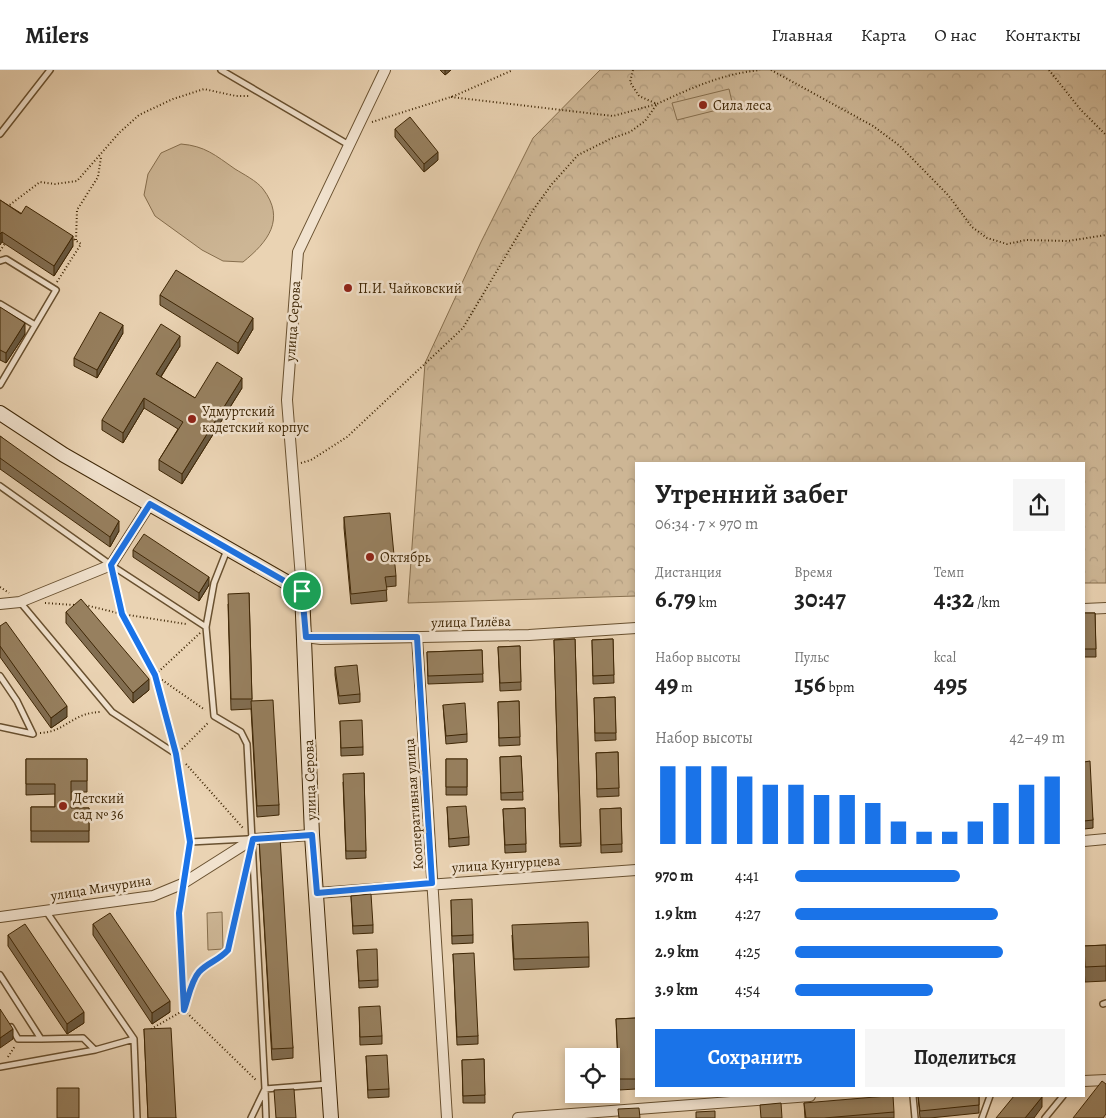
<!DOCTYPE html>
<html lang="ru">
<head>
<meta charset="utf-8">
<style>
  :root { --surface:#fff; --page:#f6f6f6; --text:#222; --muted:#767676; --line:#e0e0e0; --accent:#1a73e8 }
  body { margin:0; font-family:Alegreya,serif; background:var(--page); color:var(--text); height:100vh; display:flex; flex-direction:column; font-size:19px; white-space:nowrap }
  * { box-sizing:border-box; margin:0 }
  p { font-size:16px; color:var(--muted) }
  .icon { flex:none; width:28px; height:28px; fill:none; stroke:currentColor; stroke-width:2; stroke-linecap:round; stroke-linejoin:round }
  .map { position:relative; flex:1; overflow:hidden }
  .sheet { position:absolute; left:635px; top:392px; width:450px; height:635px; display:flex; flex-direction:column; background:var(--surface); border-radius:0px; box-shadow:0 2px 8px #0003 }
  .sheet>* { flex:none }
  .tools { position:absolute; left:565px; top:978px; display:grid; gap:10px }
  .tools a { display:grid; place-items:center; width:55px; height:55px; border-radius:0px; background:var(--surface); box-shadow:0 2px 8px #0003; font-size:25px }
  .pin { position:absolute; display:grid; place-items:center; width:42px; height:42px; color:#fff; margin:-21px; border:2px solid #fff; border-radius:50%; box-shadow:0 1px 5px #0007 }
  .round { display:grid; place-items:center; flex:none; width:52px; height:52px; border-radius:0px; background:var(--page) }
  .headline { display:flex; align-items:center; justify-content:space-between; height:85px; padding:0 20px }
  h1 { font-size:28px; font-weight:700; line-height:38px }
  .figures { display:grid; grid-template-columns:repeat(3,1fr); gap:8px; height:85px; padding:5px 20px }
  .figures div { display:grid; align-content:center }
  .figures b { font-size:25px; font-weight:700 }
  .figures small { font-size:14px; font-weight:400 }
  .figures p { font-size:14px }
  .chart { height:140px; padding:10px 20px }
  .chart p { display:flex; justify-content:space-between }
  .chart svg { width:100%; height:90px; margin-top:5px; stroke:var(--accent); stroke-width:6 }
  .button { display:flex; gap:10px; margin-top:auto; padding:10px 20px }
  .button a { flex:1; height:58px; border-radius:0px; background:var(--accent); color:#fff; font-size:20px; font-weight:700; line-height:58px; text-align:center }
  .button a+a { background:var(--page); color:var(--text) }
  ul { padding:0 20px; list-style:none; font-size:16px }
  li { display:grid; grid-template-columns:80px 60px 1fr; align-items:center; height:38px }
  li i { height:12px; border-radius:6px; background:var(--accent) }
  header { display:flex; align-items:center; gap:30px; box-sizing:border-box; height:70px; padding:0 25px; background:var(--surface); border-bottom:1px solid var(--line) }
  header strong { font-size:24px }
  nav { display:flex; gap:28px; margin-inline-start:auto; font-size:18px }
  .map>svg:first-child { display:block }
  .forest { fill:url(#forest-crowns); stroke:#866e4d }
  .garden { fill:#cdb695; stroke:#866e4d }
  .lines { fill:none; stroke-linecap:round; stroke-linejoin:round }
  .lane-casing { stroke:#695130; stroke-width:8 }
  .street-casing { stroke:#695130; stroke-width:12 }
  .secondary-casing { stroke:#3e2605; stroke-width:16 }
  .path { stroke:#3e2605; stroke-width:2; stroke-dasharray:1 2.5; stroke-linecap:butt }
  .lane { stroke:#f1e2ce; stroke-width:5 }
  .street { stroke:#f1e2ce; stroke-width:10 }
  .secondary { stroke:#f1e2ce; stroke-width:14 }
  .wall { fill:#826e52; stroke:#3e2605 }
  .shaded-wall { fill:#6a5a42; stroke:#3e2605 }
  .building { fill:#97805f; stroke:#3e2605 }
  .route-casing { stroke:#fff; stroke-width:10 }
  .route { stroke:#1a73e8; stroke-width:6 }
  .poi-dot { fill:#8f2418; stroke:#f1e2ce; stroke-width:2 }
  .labels { text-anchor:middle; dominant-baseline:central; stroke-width:5; stroke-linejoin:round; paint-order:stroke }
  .poi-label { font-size:14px; fill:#3e2605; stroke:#f1e2ce; text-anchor:start }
  .street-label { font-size:14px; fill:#3e2605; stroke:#f1e2ce }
</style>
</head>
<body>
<header>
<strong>Milers</strong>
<nav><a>Главная</a><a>Карта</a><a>О нас</a><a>Контакты</a></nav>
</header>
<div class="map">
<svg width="1106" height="1048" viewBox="0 0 1106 1048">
  <defs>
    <pattern id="forest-crowns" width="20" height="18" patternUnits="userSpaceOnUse" patternTransform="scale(1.25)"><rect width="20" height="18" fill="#cdb695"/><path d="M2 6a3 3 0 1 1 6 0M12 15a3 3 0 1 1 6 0" fill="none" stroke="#b19c7f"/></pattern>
  </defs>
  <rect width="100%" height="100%" fill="#ead3b3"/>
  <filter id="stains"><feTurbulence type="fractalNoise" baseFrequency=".004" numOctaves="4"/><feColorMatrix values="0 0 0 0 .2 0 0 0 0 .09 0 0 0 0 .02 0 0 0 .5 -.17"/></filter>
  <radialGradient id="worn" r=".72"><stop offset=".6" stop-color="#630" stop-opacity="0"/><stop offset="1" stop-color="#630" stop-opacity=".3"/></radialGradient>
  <path class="forest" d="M600,0h506v513h-22v-119h-448v132l-228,7 17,-240 56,-121 52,-104z"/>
  <path class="garden" d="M729,19l4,17 -56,14 -5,-17z
    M181,74c24,2 34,11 54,25 8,5 22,12 28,20 23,30 5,53 -20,73l-20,-1 -21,-11 -47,-34 -11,-21 4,-21 13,-21z
    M222,842l1,37 -15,1 -1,-37z"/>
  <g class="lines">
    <g class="lane-casing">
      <path id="lane" d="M221,0l128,75
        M0,64l50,-64
        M0,191l6,-2 50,31 -56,95
        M0,234l35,21
        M0,416l111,79 95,62
        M227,480l-13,33 -8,44 8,89 27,16 6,12 18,345 -14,29
        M20,532l92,110 64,42 14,88 57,-3
        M0,606l17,25 16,33 -33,-7
        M46,841l88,128 3,79
        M0,905l41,64 42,-1 12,12 39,-11
        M1103,934l3,-1
        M11,957l7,12h23
        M0,997l95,-17
        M913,1026l2,22
        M266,1048l-1,-29 63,-5
        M982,1048l8,-22
        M1045,1048l18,-22"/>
    </g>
    <g class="street-casing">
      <path id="street" d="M302,521l-15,-191 11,-148 87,-182
        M0,534l20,-2 91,-37 39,-61
        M1084,539l22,-1
        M305,567l16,2 208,-4 107,-7
        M417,567l30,481
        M1084,771l22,-2
        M317,823l319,-23
        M0,847l153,-21 29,-12 71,-45 59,-4
        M1084,1011l22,-1
        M518,1048l292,-22"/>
    </g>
    <g class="secondary-casing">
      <path id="secondary" d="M0,343l64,42 238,136 10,244 19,283"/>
    </g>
    <path class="path" d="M633,0l-3,12 9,14 18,8c34,-16 65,-30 103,-34
      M771,0l102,56 27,20 48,49 24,32 15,11 20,6 19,-4 42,1 38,-6
      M1049,0l31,39 26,26
      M451,27l162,19 44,-12
      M372,52l82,-26 59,-26
      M7,137l33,-25 15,2 22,-3 42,-48 20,-18 34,-16 31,-10 32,7h13
      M76,170l1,-30 21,-33 3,-20
      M0,181l6,-9
      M57,212l24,-38 -9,-6
      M301,393l10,-3 36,-23 116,-109 70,-118 19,-26 26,-29 32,-16 20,-7 15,-11 12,-17
      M113,505l9,39 33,61 19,68
      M0,517l9,6
      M45,533l30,2
      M85,535l37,9 64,10
      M200,563l-45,42 50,35
      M40,663c26,-1 32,-21 62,-21
      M182,679l27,-27
      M186,694l57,64
      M184,802l4,-23
      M245,803l-17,77 -9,10 -12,5 -9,8 -14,37 72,70
      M151,959l33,-19 -5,-97 1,-17
      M8,987l7,-11"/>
    <use href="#lane" class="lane"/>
    <use href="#street" class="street"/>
    <use href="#secondary" class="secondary"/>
  </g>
  <path class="wall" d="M440,0h11l-6,5z
    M395,59l43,31 -14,12 -29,-35z
    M0,130l73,46 -19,30 -52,-34z
    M160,225l93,34 -15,25 -78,-49z
    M0,237l25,27 -19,29 -6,-3z
    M123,263l-26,45 -23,-12v-8z
    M180,276l-19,31 34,21 47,-10 -60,96 -23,-14v-10l19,-31 -34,-21 -21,35 -21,-13v-10z
    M0,366l119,95 -9,16 -110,-78z
    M344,447l52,59v10l-10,1 1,14 -36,3 -7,-76z
    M133,480l76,35 -10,16 -66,-44z
    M249,523l3,108 27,104v10l-22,2 -6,-108 -20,1 -3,-106z
    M66,542l83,78 -16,13 -67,-80z
    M1084,543h11l1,44h-12z
    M0,556l67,91 -16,11 -51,-71z
    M575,569l6,207 -21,1 -6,-207z
    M613,569l1,44 -21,1 -1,-44z
    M520,576l1,44 -21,1 -2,-44z
    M482,580l1,32 -55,2 -1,-32z
    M335,597l25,27v8l-21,2 -4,-29z
    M615,627l1,43 -21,1 -1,-43z
    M519,631l1,44 -21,1 -1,-44z
    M443,635l24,29v8l-21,2z
    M340,651l23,26v8l-22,1z
    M618,682l1,44 -22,1 -1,-44z
    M521,686l2,44h-22l-1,-43z
    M26,689h61v33h-16v16h18v34h-58v-35h24v-13l-29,1z
    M446,689h21v36h-21z
    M1084,692l9,58v8l-9,1z
    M364,703l2,85 -20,1 -3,-77z
    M447,737l22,30v8l-20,2z
    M525,738l1,44 -21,1 -2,-44z
    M621,738l1,44 -21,1 -1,-44z
    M259,768l34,210v10l-21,2z
    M351,826l22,29v8l-20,1z
    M451,830l22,35v8l-21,1z
    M93,854l77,88 -18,12 -59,-89z
    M8,865l76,88 -17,11 -59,-88z
    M512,865l77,22v10l-75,3z
    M1106,875v36l-21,1 -1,-13v-23z
    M357,880l21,30v7l-19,1z
    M453,884l25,82v8l-21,1z
    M359,937l23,29v8l-22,1z
    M636,948v71l-17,1 -3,-71z
    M144,959l32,89h-28z
    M366,986l23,33v8l-21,1z
    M484,989l1,44h-22l-1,-43z
    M918,1026h61v17l-49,5h-10z
    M804,1033l90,9v6h-89z"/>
  <path class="shaded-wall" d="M445,0h6l-6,5z
    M438,82v8l-14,12v-8z
    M2,162v10l-2,3v-11z
    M73,166v10l-19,30v-10z
    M253,248v11l-15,25v-11z
    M25,253v11l-19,29v-10z
    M123,255v8l-26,45v-8z
    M180,266v10l-24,38v-10z
    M242,308v10l-60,96v-10z
    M144,328v10l-21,35v-10z
    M119,451v10l-9,16v-10z
    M209,507v8l-10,16v-8z
    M149,609v11l-16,13v-10z
    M67,636v11l-16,11v-10z
    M170,931v11l-18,12v-11z
    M84,942v11l-17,11v-10z
    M13,959v10l-13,9v-10z
    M1042,1027v10l-8,11h-9z"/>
  <path class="building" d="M410,47l28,35 -14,12 -29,-35z
    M0,130l21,14 5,-8 47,30 -19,30 -52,-34 -2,2z
    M176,200l77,48 -15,25 -78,-48z
    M0,237l25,16 -19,30 -6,-3z
    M100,242l23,13 -26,45 -23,-12z
    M161,254l19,12 -24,38 39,24 22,-36 25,16 -60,96 -23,-14 24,-38 -39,-24 -21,35 -21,-13z
    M0,366l119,85 -9,16 -110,-79z
    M390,443l6,63 -11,1 2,13 -36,4 -7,-77z
    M144,464l65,43 -10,16 -66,-43z
    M249,523l3,106h-21l-3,-105z
    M81,529l68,80 -16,14 -67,-81z
    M1084,543h11l1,36h-12z
    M6,552l61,84 -16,12 -51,-72v-20z
    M575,569l6,204 -21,1 -6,-204z
    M613,569l1,36 -21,1 -1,-36z
    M520,576l1,36 -21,1 -2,-36z
    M482,580l1,24 -55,2 -1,-24z
    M357,595l3,29 -21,2 -4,-29z
    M615,627l1,36h-21l-1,-35z
    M273,630l6,105 -22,1 -6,-105z
    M519,631l1,36 -21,1 -1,-36z
    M465,633l2,31 -21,2 -3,-31z
    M362,650l1,27 -22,1 -1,-27z
    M618,682l1,36 -22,1 -1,-36z
    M521,686l2,36 -22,1 -1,-36z
    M26,689h61v22h-16v27h18v23h-58v-24h24v-23h-29z
    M446,689h21v28h-21z
    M1090,691l3,59 -9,1v-59z
    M364,703l2,78h-20l-3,-77z
    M466,736l3,31 -20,2 -2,-32z
    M525,738l1,36 -21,1 -2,-36z
    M621,738l1,36 -21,1 -1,-36z
    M280,767l13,211 -21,1 -13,-211z
    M371,824l2,31 -20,1 -2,-30z
    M472,829l1,36 -21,1 -1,-36z
    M110,843l60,88 -18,12 -59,-89z
    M588,852l1,35 -75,2 -2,-34z
    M25,854l59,88 -17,12 -59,-89z
    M1106,875v21l-21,1 -1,-21z
    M377,879l1,31 -19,1 -2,-31z
    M474,883l4,83 -21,1 -4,-83z
    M380,936l2,30 -22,1 -1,-30z
    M0,939l13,20 -13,9z
    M636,948v61h-17l-3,-60z
    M171,958l5,90h-28l-4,-89z
    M387,985l2,34 -21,1 -2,-34z
    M484,989l1,36 -22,1 -1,-36z
    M1102,1011l4,3v30l-3,4h-30z
    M57,1018h22v30h-22z
    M294,1019l2,29h-20l-2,-28z
    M887,1026h6l1,16 -70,6h-18l-2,-15z
    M918,1026h61v9l-59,6z
    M1014,1026h28v1l-17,21h-29z
    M781,1033l1,15h-21l-1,-13z
    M639,1038l1,10h-21l-1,-9z
    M715,1041v7h-19v-6z"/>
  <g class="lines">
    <g class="route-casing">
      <path id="route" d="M150,434l152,87 4,46h111l15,246 -115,10 -5,-58 -59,4 -25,111c-10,11 -20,12 -29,22 -8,9 -11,27 -15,38l-5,-97 11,-71 -14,-88 -21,-79 -33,-61 -11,-49z"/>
    </g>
    <use href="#route" class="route"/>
  </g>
  <g class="poi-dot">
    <circle cx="703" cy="35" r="5"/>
    <circle cx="348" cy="218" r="5"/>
    <circle cx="192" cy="349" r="5"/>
    <circle cx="370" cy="487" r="5"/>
    <circle cx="63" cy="736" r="5"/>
  </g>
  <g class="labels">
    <g class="poi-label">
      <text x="713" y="35">Сила леса</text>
      <text x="358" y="218">П.И. Чайковский</text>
      <text x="202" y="341">Удмуртский<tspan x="202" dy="16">кадетский корпус</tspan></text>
      <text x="380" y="487">Октябрь</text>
      <text x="73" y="728">Детский<tspan x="73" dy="16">сад № 36</tspan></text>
    </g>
    <g class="street-label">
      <text transform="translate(293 251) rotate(-86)">улица Серова</text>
      <text transform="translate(471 552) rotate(-1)">улица Гилёва</text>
      <text transform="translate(310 710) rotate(-92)">улица Серова</text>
      <text transform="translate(414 734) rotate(-94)">Кооперативная улица</text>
      <text transform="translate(506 794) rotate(-4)">улица Кунгурцева</text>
      <text transform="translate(101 818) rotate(-9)">улица Мичурина</text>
    </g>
  </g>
  <rect width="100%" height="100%" filter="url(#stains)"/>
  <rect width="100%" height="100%" fill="url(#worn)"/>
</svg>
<div class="tools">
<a><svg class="icon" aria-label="locate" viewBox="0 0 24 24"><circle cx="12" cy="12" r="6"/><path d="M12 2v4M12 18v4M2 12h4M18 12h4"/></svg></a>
</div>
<div class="pin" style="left:302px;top:521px;background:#1e9e55"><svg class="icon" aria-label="arrive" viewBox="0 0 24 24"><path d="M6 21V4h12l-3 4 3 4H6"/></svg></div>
<section class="sheet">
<div class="headline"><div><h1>Утренний забег</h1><p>06:34 · 7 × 970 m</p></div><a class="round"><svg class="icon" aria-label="share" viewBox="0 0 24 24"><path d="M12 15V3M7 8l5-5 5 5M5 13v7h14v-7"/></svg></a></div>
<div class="figures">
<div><p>Дистанция</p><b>6.79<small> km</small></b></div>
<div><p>Время</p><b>30:47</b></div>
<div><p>Темп</p><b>4:32<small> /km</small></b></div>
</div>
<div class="figures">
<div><p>Набор высоты</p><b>49<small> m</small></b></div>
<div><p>Пульс</p><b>156<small> bpm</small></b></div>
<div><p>kcal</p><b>495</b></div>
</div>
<div class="chart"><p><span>Набор высоты</span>42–49 m</p>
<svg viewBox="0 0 160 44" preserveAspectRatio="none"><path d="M5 44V6M15 44V6M25 44V6M35 44V11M45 44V15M55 44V15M65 44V20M75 44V20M85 44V24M95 44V33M105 44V38M115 44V38M125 44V33M135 44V24M145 44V15M155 44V11"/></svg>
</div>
<ul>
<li><b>970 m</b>4:41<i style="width:61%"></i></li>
<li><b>1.9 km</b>4:27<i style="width:75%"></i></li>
<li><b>2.9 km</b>4:25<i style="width:77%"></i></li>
<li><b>3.9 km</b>4:54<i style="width:51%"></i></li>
</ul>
<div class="button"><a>Сохранить</a><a>Поделиться</a></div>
</section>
</div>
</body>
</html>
